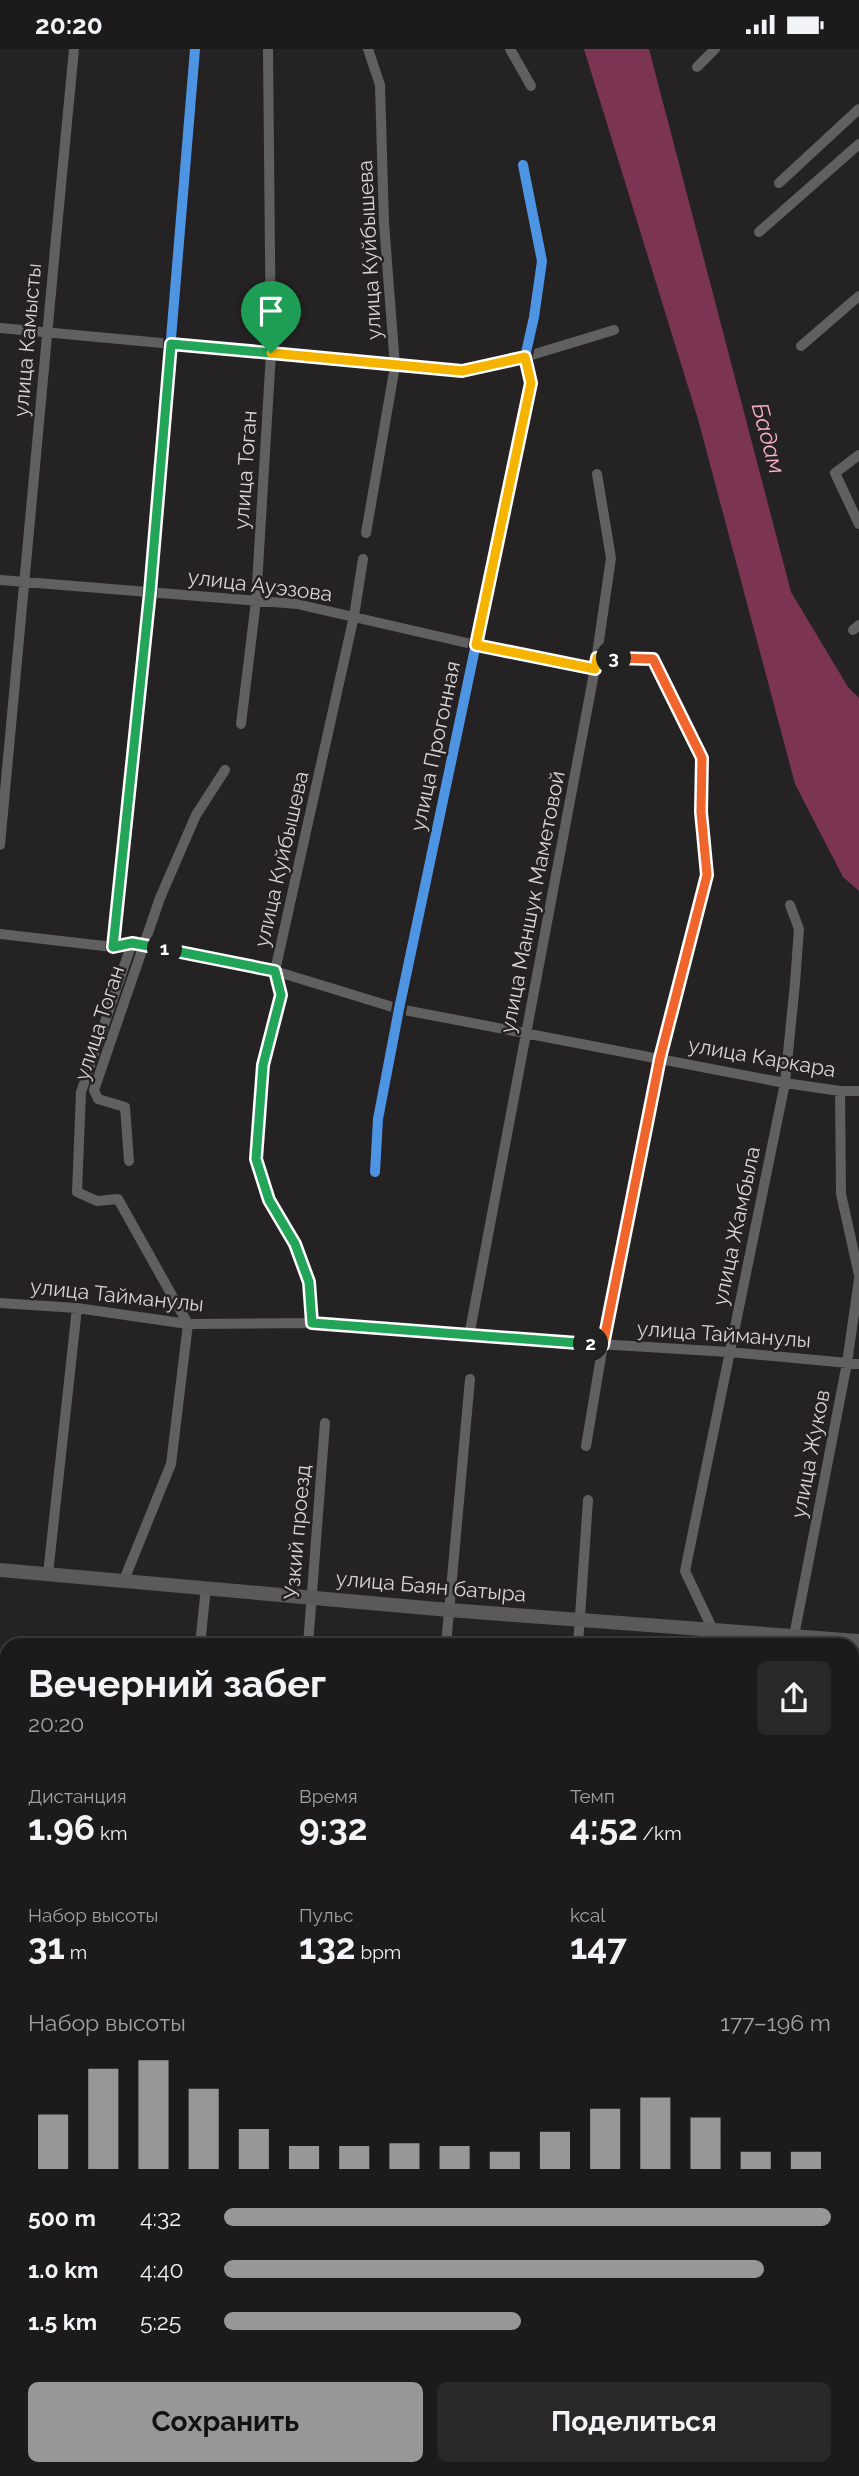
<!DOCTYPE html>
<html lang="ru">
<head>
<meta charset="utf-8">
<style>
  :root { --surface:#1c1a1a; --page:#292727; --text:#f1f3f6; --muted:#a0a1a2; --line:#3a3839; --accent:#999697 }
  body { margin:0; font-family:Raleway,sans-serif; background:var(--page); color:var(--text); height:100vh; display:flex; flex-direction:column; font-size:26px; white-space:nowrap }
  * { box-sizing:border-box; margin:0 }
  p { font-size:23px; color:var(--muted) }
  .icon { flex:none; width:38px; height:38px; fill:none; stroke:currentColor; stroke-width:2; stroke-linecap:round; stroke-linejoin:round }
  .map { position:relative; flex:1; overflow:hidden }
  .side { position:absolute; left:0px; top:1589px; width:859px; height:838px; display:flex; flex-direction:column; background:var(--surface); border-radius:21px 21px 0 0; box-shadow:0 4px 10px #0003,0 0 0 2px var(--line) }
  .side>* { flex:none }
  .pin { position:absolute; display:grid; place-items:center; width:60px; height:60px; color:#fff; margin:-72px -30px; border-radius:50% 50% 50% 0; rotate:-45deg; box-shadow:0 0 7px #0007 }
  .pin .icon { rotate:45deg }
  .km { position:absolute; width:35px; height:35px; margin:-18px; border-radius:50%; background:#222; color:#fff; font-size:19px; line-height:35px; text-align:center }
  .round { display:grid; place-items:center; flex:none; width:74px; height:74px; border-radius:10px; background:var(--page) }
  .overview { display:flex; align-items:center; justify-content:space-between; height:119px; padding:0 28px }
  h1 { font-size:38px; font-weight:700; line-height:52px }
  .metrics { display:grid; grid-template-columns:repeat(3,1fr); gap:10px; height:119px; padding:7px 28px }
  .metrics div { display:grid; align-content:center }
  .metrics b { font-size:35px; font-weight:700 }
  .metrics small { font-size:19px; font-weight:400 }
  .metrics p { font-size:19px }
  .chart { height:196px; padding:14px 28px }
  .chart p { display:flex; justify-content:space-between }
  .chart svg { width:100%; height:126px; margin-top:7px; stroke:var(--accent); stroke-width:6 }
  .cta { display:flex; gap:14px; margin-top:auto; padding:14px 28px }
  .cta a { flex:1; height:80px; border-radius:10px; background:var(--accent); color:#111; font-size:28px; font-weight:700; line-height:80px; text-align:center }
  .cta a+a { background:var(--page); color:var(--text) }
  ul { padding:0 28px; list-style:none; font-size:23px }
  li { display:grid; grid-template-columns:112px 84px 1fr; align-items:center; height:52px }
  li i { height:18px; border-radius:9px; background:var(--accent) }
  .status { display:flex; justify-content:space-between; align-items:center; height:49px; padding:0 35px; background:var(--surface); direction:ltr }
  .status svg { height:19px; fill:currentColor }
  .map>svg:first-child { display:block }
  .water { fill:#7b3451 }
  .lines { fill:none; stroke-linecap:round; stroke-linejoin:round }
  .street { stroke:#616060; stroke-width:10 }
  .secondary { stroke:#5b595a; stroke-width:14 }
  .rail-casing { stroke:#605e5e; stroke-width:5 }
  .rail { stroke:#262122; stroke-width:2.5; stroke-dasharray:8; stroke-linecap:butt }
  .cycleway-casing { stroke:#262122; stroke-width:15 }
  .cycleway { stroke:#4d94e3; stroke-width:10 }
  .split-1-casing { stroke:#fff; stroke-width:14 }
  .split-2-casing { stroke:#fff; stroke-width:14 }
  .split-3-casing { stroke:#fff; stroke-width:14 }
  .split-4-casing { stroke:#fff; stroke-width:14 }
  .split-1 { stroke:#22a559; stroke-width:9 }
  .split-2 { stroke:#22a559; stroke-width:9 }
  .split-3 { stroke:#f0652b; stroke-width:9 }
  .split-4 { stroke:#f5b400; stroke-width:9 }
  .labels { text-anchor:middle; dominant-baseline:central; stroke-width:5; stroke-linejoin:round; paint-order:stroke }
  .street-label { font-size:21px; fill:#d8d4d5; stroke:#262122 }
  .water-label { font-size:23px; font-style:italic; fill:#f6b1c8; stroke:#262122 }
</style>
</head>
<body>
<div class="status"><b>20:20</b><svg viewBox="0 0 49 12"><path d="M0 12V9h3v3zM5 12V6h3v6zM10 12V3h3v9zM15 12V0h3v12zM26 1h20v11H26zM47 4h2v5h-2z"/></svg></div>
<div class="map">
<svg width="859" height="2427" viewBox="0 0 859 2427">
  <rect width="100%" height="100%" fill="#252223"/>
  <path class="water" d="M584,0h65l142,543 57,95 11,11v193l-16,-14 -48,-93 -97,-365z"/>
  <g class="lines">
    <path class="street" d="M510,0l21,37
      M697,18l18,-18
      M779,134l80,-74
      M759,183l100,-88
      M0,279l462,43 63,-14 89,-27
      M801,297l58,-50
      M859,406l-24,18 24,51
      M366,484l29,-167 -11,-143 -4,-138 -12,-36
      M0,531l297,24 179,41 119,23
      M853,581l6,-5
      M241,675l15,-123 15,-248 -3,-304
      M0,796c26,-266 48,-531 74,-796
      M0,885l113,13 19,-4 143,28 124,38 386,74 55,8h19
      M113,898l37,-355 45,-543
      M840,1042l1,103 18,81
      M129,1112l-4,-54 -27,-8 -4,-9 66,-192 36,-83 29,-45
      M375,1123l3,-53 21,-110 132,-626 -6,-26 9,-40 8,-56 -19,-96
      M0,1254l77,5 111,16 124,-1 157,13 260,16 130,12
      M312,1274l-3,-42 -14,-37 -26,-44 -13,-41 7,-94 18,-70 -6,-24 79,-355 9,-57
      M469,1287l126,-668 16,-110 -14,-84
      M586,1397l17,-101 57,-287 47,-183 -6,-63 1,-54 -49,-99 -56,-1
      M48,1525l29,-266
      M124,1531l47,-116 17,-140 -70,-125 -21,2 -20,-9 4,-100 51,-149
      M794,1587l53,-273 12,-84
      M200,1596l6,-58
      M308,1596l17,-222
      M446,1596l24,-266
      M578,1596l10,-145
      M720,1596l-35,-74 100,-488 10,-100 4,-54 -9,-24
      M0,1643l7,3
      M852,1824l7,11
      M852,2039l7,-1
      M852,2117h7
      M0,2149l7,9
      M0,2383l7,-1
      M244,2420l4,7
      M597,2424l13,3
      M314,2427l2,-7
      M442,2427l1,-7
      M674,2427l1,-7"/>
    <path class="secondary" d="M0,1521l449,40 410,31
      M852,2179l7,-37
      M791,2427l2,-7"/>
    <g class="rail-casing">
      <path id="rail" d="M0,1665l7,4
        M0,1862l7,5
        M0,1971l7,10
        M0,2020l7,9
        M284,2427l2,-7"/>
    </g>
    <use href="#rail" class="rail"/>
    <g class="cycleway-casing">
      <path id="cycleway" d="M113,898l37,-355 45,-543
        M375,1123l3,-53 21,-110 132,-626 -6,-26 9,-40 8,-56 -19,-96"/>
    </g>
    <use href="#cycleway" class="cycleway"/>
  </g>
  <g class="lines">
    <g class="split-1-casing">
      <path id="split-1" d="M165,900l-33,-6 -19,4 37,-355 21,-248 100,9"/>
    </g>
    <g class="split-2-casing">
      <path id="split-2" d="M165,900l110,22 6,24 -18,70 -7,94 13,41 26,44 14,38 3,41 279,21"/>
    </g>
    <g class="split-3-casing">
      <path id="split-3" d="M591,1295l12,1 57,-287 47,-183 -6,-63 1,-54 -49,-99 -39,-1"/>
    </g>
    <g class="split-4-casing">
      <path id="split-4" d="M271,304l191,18 63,-14 6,26 -55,262 119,24 2,-11h17"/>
    </g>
    <use href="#split-1" class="split-1"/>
    <use href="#split-2" class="split-2"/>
    <use href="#split-3" class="split-3"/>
    <use href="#split-4" class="split-4"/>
  </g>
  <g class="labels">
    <g class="street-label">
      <text transform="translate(369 201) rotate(-93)">улица Куйбышева</text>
      <text transform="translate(27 291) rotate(-85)">улица Камысты</text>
      <text transform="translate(245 421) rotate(-86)">улица Тоган</text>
      <text transform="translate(260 536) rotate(7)">улица Ауэзова</text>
      <text transform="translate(435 697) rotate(-78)">улица Прогонная</text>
      <text transform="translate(281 810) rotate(-77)">улица Куйбышева</text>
      <text transform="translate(532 853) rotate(-79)">улица Маншук Маметовой</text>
      <text transform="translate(99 974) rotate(-72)">улица Тоган</text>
      <text transform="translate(762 1008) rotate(10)">улица Каркара</text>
      <text transform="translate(736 1177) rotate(-78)">улица Жамбыла</text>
      <text transform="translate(117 1246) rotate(6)">улица Тайманулы</text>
      <text transform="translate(724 1285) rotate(4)">улица Тайманулы</text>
      <text transform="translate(810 1405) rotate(-79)">улица Жуков</text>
      <text transform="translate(297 1483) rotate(-85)">Узкий проезд</text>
      <text transform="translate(431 1537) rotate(5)">улица Баян батыра</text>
    </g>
    <g class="water-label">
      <text transform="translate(769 389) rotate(75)">Бадам</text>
    </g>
  </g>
</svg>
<div class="pin" style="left:271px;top:304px;background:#1e9e55"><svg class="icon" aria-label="arrive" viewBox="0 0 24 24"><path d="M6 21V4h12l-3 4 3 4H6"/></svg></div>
<b class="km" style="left:165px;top:900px">1</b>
<b class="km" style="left:591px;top:1295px">2</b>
<b class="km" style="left:614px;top:609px">3</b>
<section class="side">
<div class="overview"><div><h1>Вечерний забег</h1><p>20:20</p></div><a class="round"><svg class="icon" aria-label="share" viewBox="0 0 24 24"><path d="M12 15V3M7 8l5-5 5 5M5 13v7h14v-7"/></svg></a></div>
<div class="metrics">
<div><p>Дистанция</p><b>1.96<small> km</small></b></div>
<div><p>Время</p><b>9:32</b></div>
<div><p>Темп</p><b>4:52<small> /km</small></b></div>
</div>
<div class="metrics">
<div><p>Набор высоты</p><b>31<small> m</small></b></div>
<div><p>Пульс</p><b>132<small> bpm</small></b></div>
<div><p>kcal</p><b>147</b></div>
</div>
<div class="chart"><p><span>Набор высоты</span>177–196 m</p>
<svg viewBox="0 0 160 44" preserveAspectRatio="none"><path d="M5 44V25M15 44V9M25 44V6M35 44V16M45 44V30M55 44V36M65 44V36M75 44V35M85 44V36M95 44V38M105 44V31M115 44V23M125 44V19M135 44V26M145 44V38M155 44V38"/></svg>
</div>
<ul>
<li><b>500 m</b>4:32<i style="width:100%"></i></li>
<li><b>1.0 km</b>4:40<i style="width:89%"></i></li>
<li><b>1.5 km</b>5:25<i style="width:49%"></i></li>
</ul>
<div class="cta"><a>Сохранить</a><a>Поделиться</a></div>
</section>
</div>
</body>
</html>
